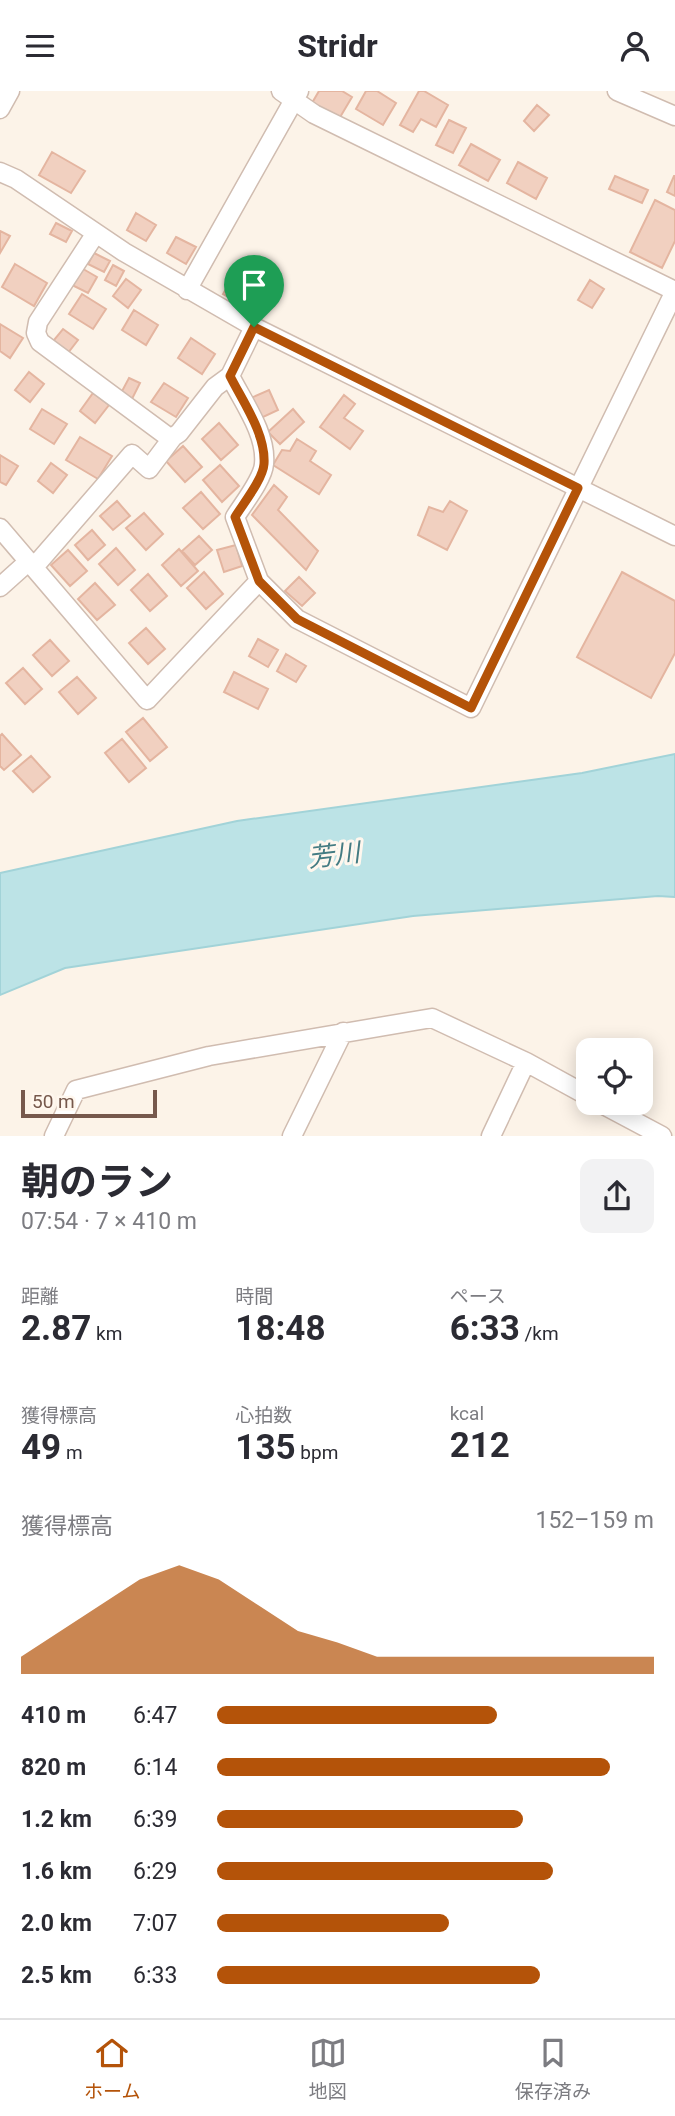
<!DOCTYPE html>
<html lang="ja">
<head>
<meta charset="utf-8">
<style>
  :root { --surface:#fff; --page:#f2f2f3; --text:#2b2b33; --muted:#7c7c81; --line:#e1e1e2; --accent:#b45309 }
  body { margin:0; font-family:Roboto,"Noto Sans JP",sans-serif; background:var(--page); color:var(--text); height:100vh; display:flex; flex-direction:column; font-size:26px; white-space:nowrap }
  * { box-sizing:border-box; margin:0 }
  p { font-size:23px; color:var(--muted) }
  .icon { flex:none; width:38px; height:38px; fill:none; stroke:currentColor; stroke-width:2; stroke-linecap:round; stroke-linejoin:round }
  .map { position:relative; height:1045px; overflow:hidden }
  .panel { display:flex; flex-direction:column; background:var(--surface); flex:1 }
  .panel>* { flex:none }
  .tools { position:absolute; left:576px; top:947px; display:grid; gap:14px }
  .tools a { display:grid; place-items:center; width:77px; height:77px; border-radius:14px; background:var(--surface); box-shadow:0 4px 18px #0003; font-size:35px }
  .scale { position:absolute; left:21px; bottom:18px; width:136px; box-sizing:border-box; padding-left:7px; border:4px solid #76584c; border-top:0; font-size:19px; line-height:24px; white-space:nowrap; color:#76584c; -webkit-text-stroke:5px #fff7ee; paint-order:stroke }
  .pin { position:absolute; display:grid; place-items:center; width:60px; height:60px; color:#fff; margin:-72px -30px; border-radius:50% 50% 50% 0; rotate:-45deg; box-shadow:0 0 7px #0007 }
  .pin .icon { rotate:45deg }
  .round { display:grid; place-items:center; flex:none; width:74px; height:74px; border-radius:14px; background:var(--page) }
  .head { display:flex; align-items:center; justify-content:space-between; height:119px; padding:0 21px }
  h1 { font-size:38px; font-weight:700; line-height:52px }
  .metrics { display:grid; grid-template-columns:repeat(3,1fr); gap:10px; height:119px; padding:7px 21px }
  .metrics div { display:grid; align-content:center }
  .metrics b { font-size:35px; font-weight:700 }
  .metrics small { font-size:19px; font-weight:400 }
  .metrics p { font-size:19px }
  .chart { height:196px; padding:14px 21px }
  .chart p { display:flex; justify-content:space-between }
  .chart svg { width:100%; height:126px; margin-top:7px; fill:var(--accent); opacity:.7 }
  ul { padding:0 21px; list-style:none; font-size:23px }
  li { display:grid; grid-template-columns:112px 84px 1fr; align-items:center; height:52px }
  li i { height:18px; border-radius:9px; background:var(--accent) }
  header { display:flex; justify-content:space-between; align-items:center; height:91px; padding:0 21px; background:var(--surface); font-size:32px; font-weight:700 }
  .dock { display:flex; justify-content:space-around; align-items:center; height:98px; border-top:2px solid var(--line); background:var(--surface); font-size:19px; color:var(--muted) }
  .dock a { display:grid; justify-items:center; gap:4px }
  .dock .current { color:var(--accent) }
  .map>svg:first-child { display:block }
  .water { fill:#bce3e6; stroke:#a2d3d8; stroke-width:2 }
  .building { fill:#f1d0c0; stroke:#e4b5a0; stroke-width:2 }
  .lines { fill:none; stroke-linecap:round; stroke-linejoin:round }
  .minor-casing { stroke:#d0bcb0; stroke-width:21 }
  .minor { stroke:#fff; stroke-width:18 }
  .route-casing { stroke:#fff; stroke-width:14 }
  .route { stroke:#b45309; stroke-width:9 }
  .labels { text-anchor:middle; dominant-baseline:central; stroke-width:6; stroke-linejoin:round; paint-order:stroke }
  .water-label { font-size:26px; font-style:italic; fill:#437b82; stroke:#fff7ee }
</style>
</head>
<body>
<header><svg class="icon" aria-label="menu" viewBox="0 0 24 24"><path d="M4 6h16M4 12h16M4 18h16"/></svg>Stridr<svg class="icon" aria-label="person" viewBox="0 0 24 24"><circle cx="12" cy="8" r="4"/><path d="M4 21q1-7 8-7t8 7"/></svg></header>
<div class="map">
<svg width="675" height="1045" viewBox="0 0 675 1045">
  <rect width="100%" height="100%" fill="#fcf3e8"/>
  <path class="water" d="M675,663v143l-17,-1 -245,20 -348,52 -65,27v-122l237,-52 345,-48z"/>
  <path class="building" d="M319,0h23l10,6 -13,22 -27,-16z
    M366,0h11l19,12 -13,22 -27,-16z
    M419,0h5l24,14 -12,22 -15,-8 -8,13 -13,-7z
    M537,14l12,10 -15,16 -10,-10z
    M449,29l17,8 -13,25 -17,-8z
    M471,53l29,16 -12,21 -29,-16z
    M52,61l33,19 -14,22 -32,-18z
    M518,71l29,16 -11,21 -29,-16z
    M615,85l33,14 -6,13 -33,-14z
    M674,85h1v20l-8,-4z
    M655,109l20,10v31l-13,27 -32,-16z
    M136,122l20,12 -10,16 -19,-11z
    M56,132l16,8 -6,11 -16,-8z
    M0,140l10,5 -10,17z
    M176,146l20,10 -10,17 -19,-11z
    M94,162l16,8 -6,11 -16,-8z
    M15,173l32,19 -13,23 -32,-19z
    M113,174l11,6 -8,15 -11,-6z
    M78,175l19,11 -9,16 -20,-10z
    M233,186l19,12 -9,16 -20,-11z
    M126,188l15,11 -13,18 -15,-12z
    M590,189l14,9 -12,19 -14,-8z
    M82,203l24,15 -13,20 -24,-15z
    M134,219l24,15 -12,20 -24,-15z
    M0,233l23,14 -13,20 -10,-7z
    M63,238l15,11 -14,18 -15,-12z
    M191,247l24,16 -13,20 -24,-16z
    M29,281l15,12 -14,18 -15,-12z
    M129,287l11,5 -8,16 -11,-6z
    M164,292l24,15 -12,19 -25,-15z
    M269,299l9,20 -17,8 -10,-20z
    M93,302l16,12 -14,18 -15,-12z
    M344,304l11,9 -11,14 19,13 -13,18 -30,-22z
    M42,318l25,15 -13,20 -24,-15z
    M293,318l11,13 -24,22 -12,-12z
    M219,332l19,22 -17,15 -19,-21z
    M80,346l32,19 -14,23 -32,-19z
    M297,348l19,12 -6,10 21,14 -12,19 -46,-29 9,-15 8,1z
    M183,355l19,21 -17,15 -19,-21z
    M0,364l18,11 -12,19 -6,-3z
    M51,372l16,12 -14,18 -15,-12z
    M220,374l19,21 -17,16 -19,-22z
    M274,394l13,12 -9,13 40,41 -12,19 -54,-55z
    M201,401l19,22 -17,15 -20,-21z
    M117,410l13,15 -17,14 -13,-14z
    M450,410l17,10 -20,39 -29,-15 11,-28 14,5z
    M144,422l19,21 -17,16 -20,-22z
    M92,439l13,15 -17,15 -13,-15z
    M199,445l13,14 -17,15 -13,-14z
    M236,454l6,21 -18,6 -7,-22z
    M116,457l19,22 -17,15 -19,-21z
    M179,458l19,22 -17,15 -19,-21z
    M68,459l19,21 -17,15 -19,-21z
    M204,481l19,22 -17,15 -19,-21z
    M622,481l53,29v52l-24,45 -74,-41z
    M148,483l19,22 -17,15 -19,-21z
    M299,486l16,16 -13,13 -17,-15z
    M95,492l20,22 -18,15 -19,-21z
    M146,537l19,21 -17,15 -19,-21z
    M258,548l20,11 -10,17 -19,-11z
    M50,549l19,21 -17,15 -19,-21z
    M286,563l20,12 -10,16 -19,-11z
    M23,577l19,21 -17,15 -19,-21z
    M234,581l34,17 -10,20 -34,-17z
    M77,586l19,21 -18,16 -19,-22z
    M143,627l24,29 -17,14 -24,-29z
    M2,643l19,21 -17,15 -4,-4v-30z
    M122,648l24,29 -17,14 -24,-29z
    M31,665l19,21 -17,15 -20,-21z"/>
  <g class="lines">
    <g class="minor-casing">
      <path id="minor" d="M281,0l33,23 361,177
        M617,0l58,25
        M0,18l10,-18
        M0,81l16,7 108,73 130,75 421,209
        M96,142l-58,89 -2,11 4,9 127,94 6,1 6,-4 36,-46 15,-11
        M187,199l112,-199
        M0,437l147,172 112,-119 -24,-64c8,-13 28,-38 29,-53 3,-30 -21,-62 -34,-88l24,-49
        M34,476l98,-113 17,15 24,-32
        M259,490l38,38 174,89 204,-417
        M0,496l29,-26
        M600,1012l62,33
        M54,1045l22,-46 133,-34 223,-38 94,44 62,34
        M292,1045l51,-104
        M491,1045l35,-74"/>
    </g>
    <use href="#minor" class="minor"/>
  </g>
  <g class="lines">
    <g class="route-casing">
      <path id="route" d="M254,236l324,161 -107,220 -174,-89 -38,-38 -24,-64c8,-13 28,-38 29,-53 2,-30 -21,-62 -34,-88z"/>
    </g>
    <use href="#route" class="route"/>
  </g>
  <g class="labels">
    <g class="water-label">
      <text transform="translate(334 764) rotate(-7)">芳川</text>
    </g>
  </g>
</svg>
<div class="tools">
<a><svg class="icon" aria-label="locate" viewBox="0 0 24 24"><circle cx="12" cy="12" r="6"/><path d="M12 2v4M12 18v4M2 12h4M18 12h4"/></svg></a>
</div>
<div class="scale">50 m</div>
<div class="pin" style="left:254px;top:236px;background:#1e9e55"><svg class="icon" aria-label="arrive" viewBox="0 0 24 24"><path d="M6 21V4h12l-3 4 3 4H6"/></svg></div>
</div>
<section class="panel">
<div class="head"><div><h1>朝のラン</h1><p>07:54 · 7 × 410 m</p></div><a class="round"><svg class="icon" aria-label="share" viewBox="0 0 24 24"><path d="M12 15V3M7 8l5-5 5 5M5 13v7h14v-7"/></svg></a></div>
<div class="metrics">
<div><p>距離</p><b>2.87<small> km</small></b></div>
<div><p>時間</p><b>18:48</b></div>
<div><p>ペース</p><b>6:33<small> /km</small></b></div>
</div>
<div class="metrics">
<div><p>獲得標高</p><b>49<small> m</small></b></div>
<div><p>心拍数</p><b>135<small> bpm</small></b></div>
<div><p>kcal</p><b>212</b></div>
</div>
<div class="chart"><p><span>獲得標高</span>152–159 m</p>
<svg viewBox="0 0 160 44" preserveAspectRatio="none"><path d="M0 44V38L10 29L20 20L30 11L40 6L50 11L60 20L70 29L80 33L90 38L100 38L110 38L120 38L130 38L140 38L150 38L160 38V44z"/></svg>
</div>
<ul>
<li><b>410 m</b>6:47<i style="width:64%"></i></li>
<li><b>820 m</b>6:14<i style="width:90%"></i></li>
<li><b>1.2 km</b>6:39<i style="width:70%"></i></li>
<li><b>1.6 km</b>6:29<i style="width:77%"></i></li>
<li><b>2.0 km</b>7:07<i style="width:53%"></i></li>
<li><b>2.5 km</b>6:33<i style="width:74%"></i></li>
</ul>
</section>
<nav class="dock">
<a class="current"><svg class="icon" aria-label="home" viewBox="0 0 24 24"><path d="M3 11l9-7 9 7M6 9v11h12V9"/></svg>ホーム</a>
<a><svg class="icon" aria-label="map" viewBox="0 0 24 24"><path d="M3 6l6-2 6 2 6-2v14l-6 2-6-2-6 2zM9 4v14M15 6v14"/></svg>地図</a>
<a><svg class="icon" aria-label="saved" viewBox="0 0 24 24"><path d="M7 4h10v16l-5-4-5 4z"/></svg>保存済み</a>
</nav>
</body>
</html>
